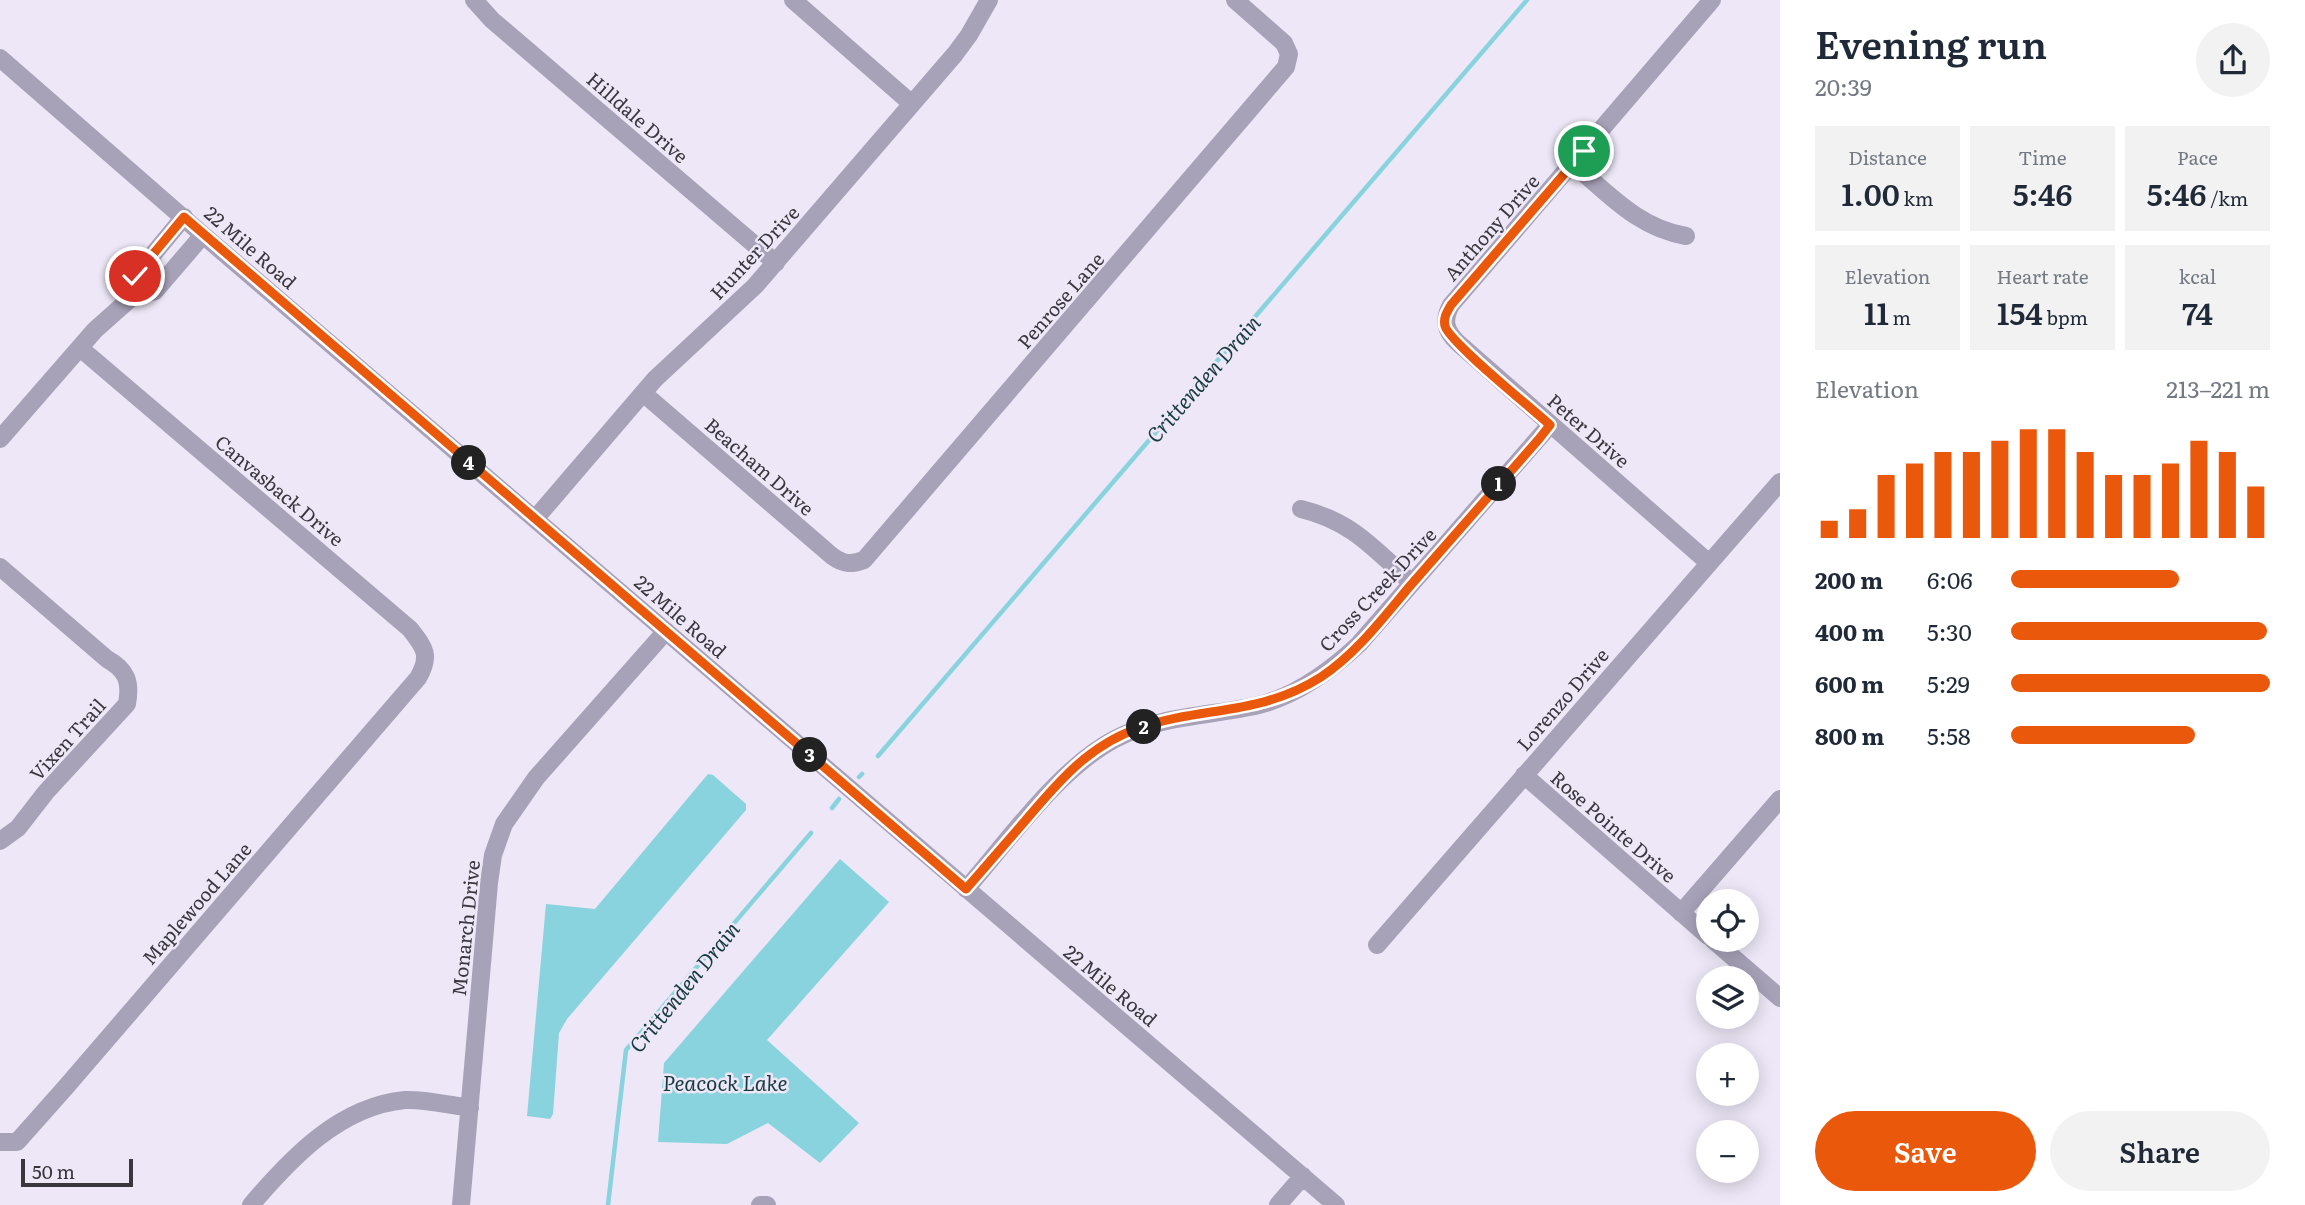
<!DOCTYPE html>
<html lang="en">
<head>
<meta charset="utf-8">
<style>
  :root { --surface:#fff; --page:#f2f2f3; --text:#1f2937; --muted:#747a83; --accent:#ea580c }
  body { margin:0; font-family:Literata,serif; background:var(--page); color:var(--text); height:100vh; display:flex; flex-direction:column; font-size:26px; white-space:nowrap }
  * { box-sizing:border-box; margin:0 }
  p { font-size:23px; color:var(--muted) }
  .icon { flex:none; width:38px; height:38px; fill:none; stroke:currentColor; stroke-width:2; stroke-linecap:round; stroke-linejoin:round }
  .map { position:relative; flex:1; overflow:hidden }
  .sheet { display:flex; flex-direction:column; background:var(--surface); width:525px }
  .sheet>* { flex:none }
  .buttons { position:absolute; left:1696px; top:889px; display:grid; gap:14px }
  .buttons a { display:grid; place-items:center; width:63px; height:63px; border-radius:50%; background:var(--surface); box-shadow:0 4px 18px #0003; font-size:35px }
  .scale { position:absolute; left:21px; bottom:18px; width:112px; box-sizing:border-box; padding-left:7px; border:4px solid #39363d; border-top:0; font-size:19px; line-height:24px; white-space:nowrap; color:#39363d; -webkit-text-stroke:5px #ede7f7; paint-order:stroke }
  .pin { position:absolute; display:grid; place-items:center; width:60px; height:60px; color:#fff; margin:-30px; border:4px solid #fff; border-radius:50%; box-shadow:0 2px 7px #0007 }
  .km { position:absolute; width:35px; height:35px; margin:-18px; border-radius:50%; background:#222; color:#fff; font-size:19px; line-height:35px; text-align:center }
  .round { display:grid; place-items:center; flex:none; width:74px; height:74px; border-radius:37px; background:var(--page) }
  .headline { display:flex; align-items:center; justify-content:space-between; height:119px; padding:0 35px }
  h1 { font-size:38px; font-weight:600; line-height:52px }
  .stats { display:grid; grid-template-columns:repeat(3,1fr); gap:10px; height:119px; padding:7px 35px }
  .stats div { display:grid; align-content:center; border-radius:0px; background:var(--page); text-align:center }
  .stats b { font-size:30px; font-weight:600 }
  .stats small { font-size:19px; font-weight:400 }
  .stats p { font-size:19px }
  .chart { height:196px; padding:14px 35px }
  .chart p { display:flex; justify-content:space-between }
  .chart svg { width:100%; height:126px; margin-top:7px; stroke:var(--accent); stroke-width:6 }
  .cta { display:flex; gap:14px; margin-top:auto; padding:14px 35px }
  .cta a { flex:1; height:80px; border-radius:42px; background:var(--accent); color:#fff; font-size:28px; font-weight:600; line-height:80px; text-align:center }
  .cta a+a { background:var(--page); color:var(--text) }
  ul { padding:0 35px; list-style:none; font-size:23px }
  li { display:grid; grid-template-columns:112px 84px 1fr; align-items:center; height:52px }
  li i { height:18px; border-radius:9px; background:var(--accent) }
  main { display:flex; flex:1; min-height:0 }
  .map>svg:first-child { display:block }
  .water { fill:#88d3dd }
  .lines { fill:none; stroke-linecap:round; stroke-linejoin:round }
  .stream { stroke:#88d3dd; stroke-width:4.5 }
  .minor { stroke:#a8a2b9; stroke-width:18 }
  .route-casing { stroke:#fff; stroke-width:14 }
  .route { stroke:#ea580c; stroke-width:9 }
  .labels { text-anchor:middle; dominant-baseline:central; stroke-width:5; stroke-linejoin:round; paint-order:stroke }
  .street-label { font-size:19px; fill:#39363d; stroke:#ede7f7 }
  .water-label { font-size:21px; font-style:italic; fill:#163b40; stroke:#ede7f7 }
</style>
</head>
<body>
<main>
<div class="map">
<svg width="1780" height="1205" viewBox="0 0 1780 1205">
  <rect width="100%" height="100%" fill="#ede7f7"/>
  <path class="water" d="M708,774l5,1 33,29v6l-179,209 -8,14 -6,81 -3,5 -23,-3 19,-212 49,5z
    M840,859l49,43 -122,138 92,83 -39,40 -52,-40 -41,21 -69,-2 6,-79z"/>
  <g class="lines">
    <path class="stream" d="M878,756l649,-756
      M859,777l3,-3
      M832,808l7,-9
      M608,1205l18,-155 185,-217"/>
    <path class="minor" d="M474,0l18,20 284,243
      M793,0l119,104
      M0,58l203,177 1133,970
      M1573,164c36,30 65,64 113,72
      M131,298l4,-22 49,-59
      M643,393l189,163c11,8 19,9 32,4l422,-493 3,-13 -5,-11 -49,-43
      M0,439l95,-109 36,-32 24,-7 48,-56
      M1301,509c51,12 74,41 111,74
      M535,519l120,-140 100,-93 200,-232 14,-19 20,-35
      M1709,563l-252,-221c-12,-12 -14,-22 -6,-37l261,-305
      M0,567l107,92c20,11 24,23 20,45l-81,88 -28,36 -18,13
      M1524,775l184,161
      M966,889c43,-49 92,-120 149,-150 43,-23 93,-23 140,-33 40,-9 74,-34 104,-62l191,-219
      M1681,913l99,-114
      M1713,940l67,58
      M1377,945l403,-463
      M0,1142h17l48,-54 353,-410c13,-22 7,-30 -8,-49l-330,-281
      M251,1205c40,-47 89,-99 154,-105 20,-1 44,5 65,8
      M461,1205l28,-322 4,-28 11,-31 32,-46 130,-147
      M760,1205h7
      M1278,1205l25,-29"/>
  </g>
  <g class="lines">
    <g class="route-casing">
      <path id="route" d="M135,276l49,-59 782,672c20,-23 40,-46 59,-68 33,-39 64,-76 114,-93 64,-22 121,-12 182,-51 35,-23 62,-59 89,-91 43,-49 86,-98 129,-147l11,-14c-17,-16 -101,-83 -105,-99 -2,-8 2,-14 6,-21l133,-154"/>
    </g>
    <use href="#route" class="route"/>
  </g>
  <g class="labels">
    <g class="street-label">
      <text transform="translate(638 117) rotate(41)">Hilldale Drive</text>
      <text transform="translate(1491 227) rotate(-49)">Anthony Drive</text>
      <text transform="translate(251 247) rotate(41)">22 Mile Road</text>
      <text transform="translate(754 252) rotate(-47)">Hunter Drive</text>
      <text transform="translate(1060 300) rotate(-49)">Penrose Lane</text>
      <text transform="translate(1589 430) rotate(41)">Peter Drive</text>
      <text transform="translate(760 466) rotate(41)">Beacham Drive</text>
      <text transform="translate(280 490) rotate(40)">Canvasback Drive</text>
      <text transform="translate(1377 589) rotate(-47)">Cross Creek Drive</text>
      <text transform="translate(681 616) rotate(41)">22 Mile Road</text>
      <text transform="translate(1562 699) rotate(-49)">Lorenzo Drive</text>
      <text transform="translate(67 739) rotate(-48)">Vixen Trail</text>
      <text transform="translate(1614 826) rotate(41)">Rose Pointe Drive</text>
      <text transform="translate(196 903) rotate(-49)">Maplewood Lane</text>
      <text transform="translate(465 928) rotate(-84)">Monarch Drive</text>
      <text transform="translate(1111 985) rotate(40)">22 Mile Road</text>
    </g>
    <g class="water-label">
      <text transform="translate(1202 378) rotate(-49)">Crittenden Drain</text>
      <text transform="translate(683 986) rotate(-51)">Crittenden Drain</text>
      <text x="725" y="1081">Peacock Lake</text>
    </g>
  </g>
</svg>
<div class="buttons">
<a><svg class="icon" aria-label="locate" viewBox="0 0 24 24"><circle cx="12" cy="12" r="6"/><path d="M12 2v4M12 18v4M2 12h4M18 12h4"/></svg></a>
<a><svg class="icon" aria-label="layers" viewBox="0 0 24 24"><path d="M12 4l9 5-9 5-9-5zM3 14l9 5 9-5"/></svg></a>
<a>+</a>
<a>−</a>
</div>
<div class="scale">50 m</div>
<div class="pin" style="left:1584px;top:151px;background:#1e9e55"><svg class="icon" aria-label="arrive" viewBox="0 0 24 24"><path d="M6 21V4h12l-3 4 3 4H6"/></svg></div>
<div class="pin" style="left:135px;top:276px;background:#d93025"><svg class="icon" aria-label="check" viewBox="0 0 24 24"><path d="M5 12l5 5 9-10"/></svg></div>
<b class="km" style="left:1499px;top:484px">1</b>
<b class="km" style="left:1144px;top:727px">2</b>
<b class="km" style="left:810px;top:755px">3</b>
<b class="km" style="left:469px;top:463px">4</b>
</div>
<section class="sheet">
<div class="headline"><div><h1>Evening run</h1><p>20:39</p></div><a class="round"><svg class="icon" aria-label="share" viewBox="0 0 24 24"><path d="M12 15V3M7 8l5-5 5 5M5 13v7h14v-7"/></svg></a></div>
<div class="stats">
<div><p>Distance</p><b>1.00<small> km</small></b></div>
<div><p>Time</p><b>5:46</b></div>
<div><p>Pace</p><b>5:46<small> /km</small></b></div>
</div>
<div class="stats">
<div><p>Elevation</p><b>11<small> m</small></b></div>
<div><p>Heart rate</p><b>154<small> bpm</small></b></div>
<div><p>kcal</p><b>74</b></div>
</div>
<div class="chart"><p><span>Elevation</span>213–221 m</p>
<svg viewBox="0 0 160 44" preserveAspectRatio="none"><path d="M5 44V38M15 44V34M25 44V22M35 44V18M45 44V14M55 44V14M65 44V10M75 44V6M85 44V6M95 44V14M105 44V22M115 44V22M125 44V18M135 44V10M145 44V14M155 44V26"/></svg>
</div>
<ul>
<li><b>200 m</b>6:06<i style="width:65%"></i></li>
<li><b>400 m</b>5:30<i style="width:99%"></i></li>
<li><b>600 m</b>5:29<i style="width:100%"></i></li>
<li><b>800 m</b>5:58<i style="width:71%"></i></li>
</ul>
<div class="cta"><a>Save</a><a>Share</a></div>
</section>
</main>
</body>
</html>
